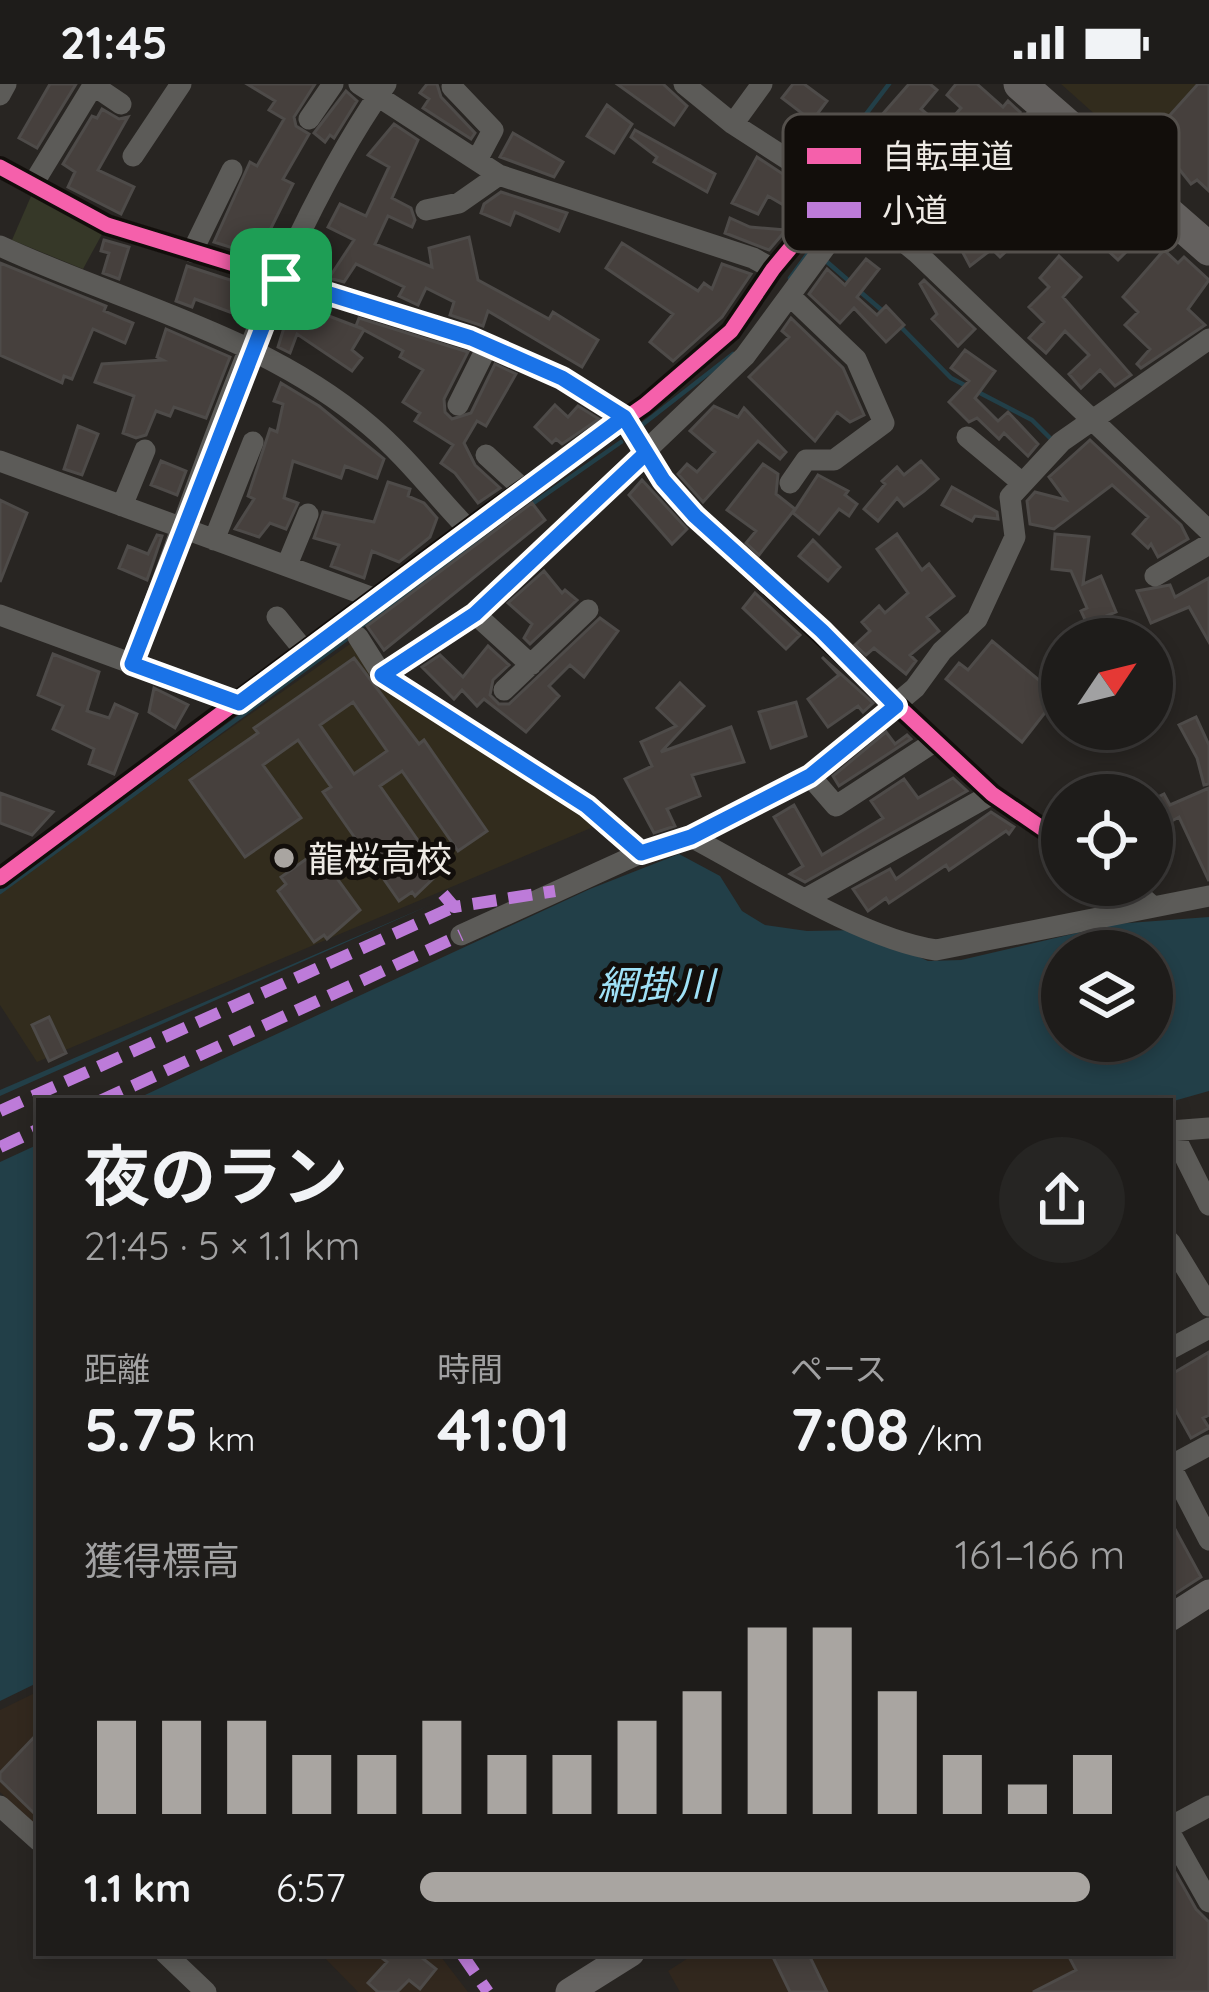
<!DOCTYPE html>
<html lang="ja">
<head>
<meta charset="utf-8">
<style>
  :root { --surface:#1e1c1a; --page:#262523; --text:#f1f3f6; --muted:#a1a1a2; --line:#3c3a39; --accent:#a9a5a1 }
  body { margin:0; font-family:Quicksand,"Noto Sans JP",sans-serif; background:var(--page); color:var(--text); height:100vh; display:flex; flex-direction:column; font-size:45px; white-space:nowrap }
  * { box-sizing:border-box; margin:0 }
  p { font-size:39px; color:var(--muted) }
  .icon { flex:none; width:66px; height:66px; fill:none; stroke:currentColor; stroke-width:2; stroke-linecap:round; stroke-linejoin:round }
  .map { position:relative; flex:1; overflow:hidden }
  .drawer { position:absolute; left:36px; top:1014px; width:1137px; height:858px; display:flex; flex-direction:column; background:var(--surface); border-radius:0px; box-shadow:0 6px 18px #0003,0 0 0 3px var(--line) }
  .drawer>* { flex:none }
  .needle { width:78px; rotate:55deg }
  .tools { position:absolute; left:1041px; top:534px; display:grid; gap:24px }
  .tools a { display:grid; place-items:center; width:132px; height:132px; border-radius:50%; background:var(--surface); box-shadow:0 6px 18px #0003,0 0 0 3px var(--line); font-size:60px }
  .pin { position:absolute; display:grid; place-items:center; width:102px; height:102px; color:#fff; margin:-51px; border-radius:24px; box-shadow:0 6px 18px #0006 }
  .round { display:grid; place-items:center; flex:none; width:126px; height:126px; border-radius:63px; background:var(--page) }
  .headline { display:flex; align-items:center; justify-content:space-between; height:204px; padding:0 48px }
  h1 { font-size:66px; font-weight:700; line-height:90px }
  .metrics { display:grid; grid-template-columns:repeat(3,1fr); gap:18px; height:204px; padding:12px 48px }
  .metrics div { display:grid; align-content:center }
  .metrics b { font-size:60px; font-weight:700 }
  .metrics small { font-size:33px; font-weight:400 }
  .metrics p { font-size:33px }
  .chart { height:336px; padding:24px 48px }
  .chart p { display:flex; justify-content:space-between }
  .chart svg { width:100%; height:216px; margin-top:12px; stroke:var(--accent); stroke-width:6 }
  ul { padding:0 48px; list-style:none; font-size:39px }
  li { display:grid; grid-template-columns:192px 144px 1fr; align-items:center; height:90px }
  li i { height:30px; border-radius:15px; background:var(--accent) }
  .status { display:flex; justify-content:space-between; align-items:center; height:84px; padding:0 60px; background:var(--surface); direction:ltr }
  .status svg { height:33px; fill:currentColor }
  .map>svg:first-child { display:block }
  .built { fill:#32281e }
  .education { fill:#322c1d }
  .green { fill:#363828 }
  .water { fill:#223f48; fill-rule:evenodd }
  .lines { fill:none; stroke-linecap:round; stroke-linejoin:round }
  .stream { stroke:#223f48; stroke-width:4.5 }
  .building { fill:#46403d; stroke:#4e4b49; stroke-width:3; fill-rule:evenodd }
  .minor { stroke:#5c5b58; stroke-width:21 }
  .major { stroke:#666462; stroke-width:27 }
  .highway { stroke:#63605e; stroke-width:33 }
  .quiet { stroke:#bd7bd9; stroke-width:12; stroke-dasharray:24 12; stroke-linecap:butt }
  .cycleway-casing { stroke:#120e0b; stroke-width:22 }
  .cycleway { stroke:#f560ab; stroke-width:15 }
  .route-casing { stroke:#fff; stroke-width:24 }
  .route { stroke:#1a73e8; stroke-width:15 }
  .poi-dot { fill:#a9a5a1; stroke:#120e0b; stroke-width:4.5 }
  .labels { text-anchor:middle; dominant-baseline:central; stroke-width:10; stroke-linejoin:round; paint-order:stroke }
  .poi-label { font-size:36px; fill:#eeeae5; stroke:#120e0b; text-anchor:start }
  .water-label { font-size:39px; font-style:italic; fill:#9fe1f7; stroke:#120e0b }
  .key { fill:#120e0b; stroke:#54504c; stroke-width:3 }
  .key-label { font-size:33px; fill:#eeeae5 }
</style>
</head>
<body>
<div class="status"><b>21:45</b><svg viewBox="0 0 49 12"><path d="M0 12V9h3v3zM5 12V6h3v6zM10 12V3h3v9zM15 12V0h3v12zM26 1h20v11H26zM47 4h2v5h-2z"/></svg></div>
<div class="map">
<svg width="1209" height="1908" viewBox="0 0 1209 1908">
  <rect width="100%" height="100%" fill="#282522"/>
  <path class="built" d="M39,1607v138l-39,-37v-82z
    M1209,1866v42h-529l-12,-21 28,-18z
    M320,1869h118l30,39h-110z"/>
  <path class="education" d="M1061,0h148v38l-44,55z
    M350,560l33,38 215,143 -561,237 -37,-57v-114z"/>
  <path class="green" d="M32,110l75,31 -24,44 -71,-29z"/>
  <path class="water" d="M679,770l41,22 22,35 23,14 42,6 52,-1 69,31 33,-1 154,-36 94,-7v174l-39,11 -1038,-1 458,-212zM1062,867h90v90h-90z
    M430,821l-430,191v-6z
    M39,1060v538l-39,19v-539z"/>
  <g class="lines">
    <path class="stream" d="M849,66l11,-28 29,-38
      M826,177l23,20
      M790,194l39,-53
      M857,205l28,24
      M898,240l53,54 81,42 18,18
      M638,344l95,-74
      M532,420l89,-62
      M360,543l134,-95
      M0,808l348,-254"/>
  </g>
  <path class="building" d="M50,0h26l-39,64 -18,-10z
    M247,0h68l-21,33 2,9 13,8 -26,45 10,5 -23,46 13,5 -12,25 -57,-18 36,-80 7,4 27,-47 -15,-9 6,-9z
    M427,0h10l4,13 34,36 -4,6 -48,-31 6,-9 -9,-6z
    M617,0h46l24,22 -13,19z
    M793,0h11l23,17 -15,20 -30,-23z
    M909,0h21l7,6 -16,19 20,17 -10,12 -6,-5 -33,42 -24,-22 25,-26 -12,-11z
    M956,0h21l26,23 5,-6 12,11 -34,37 -19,-20 -7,8 -14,-12 15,-17 -14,-13z
    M1198,0h11v107l-12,-11 -6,4 -39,-49z
    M346,7l11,10 -23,37 -4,-3 -5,7 -11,-9z
    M607,21l25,19 -18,29 -27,-17z
    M102,25l17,10 9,-2 -30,53 36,17 -13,27 -53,-27 7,-15 -12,-8 29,-48 5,2z
    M394,40l24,16 -26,58 19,10 4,12 -3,7 -24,-11 -13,28 57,23 -3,-19 40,-11 9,43 71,39 4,-7 45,28 -16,27 -94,-56 -5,15 -33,-11 4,-13 -28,-14 -8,17 -19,-9 5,-9 -48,-23 -12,18 -15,-4 25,-38 -26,-13 12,-23 26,12 23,-49 -21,-12z
    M635,46l80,44 -8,18 -53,-30 3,-5 -26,-20z
    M513,49l50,29 -9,15 -54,-20z
    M757,73l44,29 -4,9 12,8 -10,11 -31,-18 -10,18 -26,-11z
    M501,108l66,21 -8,18 -44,-19 -5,13 -29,-12 3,-9z
    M1117,120l31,26 -30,30 -15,-14 15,-16 -13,-13z
    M730,134l20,9 36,3 -17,20 -44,-17z
    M967,140l11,18 18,-17 18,19 -14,13 -8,-8 -22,17 -17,-32z
    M104,156l25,7 -10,32 -16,-6 6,-20 -8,-2z
    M622,159l76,48 6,-8 8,6 10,-25 29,10 -29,43 -49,44 -23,-19 23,-28 -67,-46z
    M1164,166l14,13 6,-6 25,23 -21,29 17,16 -64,43 -4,-4 13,-15 -25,-24 13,-13 -15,-15z
    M1059,172l22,21 -18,20 68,78 -16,11 -15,-16 -19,18 -12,-14 20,-19 -24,-24 -19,22 -17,-15 15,-16 -15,-15 20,-20 -9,-9z
    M866,175l13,10 -22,28 20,18 9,-9 18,19 -18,17 -32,-34 -14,15 -31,-29 18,-25 18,16z
    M0,179l106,43 -2,5 29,12 -8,20 -32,-14 -21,50 -8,-3 -2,7 -62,-28z
    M187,182l71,23 -12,29 -51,-19 -3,8 -16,-6z
    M924,196l51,49 -17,17 -26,-27 5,-5 -17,-30z
    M292,218l71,27 -7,-3 3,-8 109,34 -24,47 1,13 7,7 19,-6 24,-49 21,10 -30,52 -9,-5 -13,22 11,22 25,23 -22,15 -23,-30 -14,-10 12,-18 -38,-24 5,-8 -17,-11 20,-32 -23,-13 3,-6 -39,-21 -12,20 10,8 -10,13 -55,-37 -7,19 -12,-6z
    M791,234l52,50 21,47 -14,7 -13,-10 -22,29 -66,-64 40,-40 -7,-6z
    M166,245l64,28 -24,61 -32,-11 -4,9 -14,-5 -10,24 -10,3 -13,-5 11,-37 -39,-14 7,-18 61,-4 -6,-3z
    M965,266l30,21 -20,27 23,23 10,-9 30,32 -10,12 -24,-23 -5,6 -22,-21 -8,4 -20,-20 20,-21 -18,-13z
    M281,299l38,23 65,53 -7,19 -32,-12 -4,12 -48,-17 -9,37 14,5 -12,26 -16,-6 -11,14 -24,-8 19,-30 -6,-3 22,-67 7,3 6,-28 -9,-3z
    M555,321l13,12 10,-11 21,13 -37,25 -6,-5 -4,4 -17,-16z
    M714,322l24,11 6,-9 42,44 -6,7 -22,-18 -55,61 -25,-28 9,-10 10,8 18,-20 -25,-21z
    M78,342l20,8 -16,41 -18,-6z
    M1090,356l91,85 7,14 -30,18 -7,-13 -3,4 -15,-14 15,-17 -36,-32 -58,44 -24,-5 -3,-23 8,-9 31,8 -17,-23z
    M161,377l25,10 -9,24 -26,-10z
    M921,377l17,18 -14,12 -20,15 -7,-8 -19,23 -14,-12 21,-25 -3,-3 15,-14 7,8z
    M763,380l15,10 -2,20 19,15 -36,46 -13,-12 10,-12 -29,-21z
    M818,391l30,16 -3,4 12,9 -8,12 -10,-7 -20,25 -26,-21z
    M642,396l45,49 -15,15 -43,-49z
    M388,398l22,7 -2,7 16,7 13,15 -7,19 -31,25 -27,-11 -8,27 -33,-12 8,-21 -25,-7 9,-26 51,10z
    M952,403l45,25 1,7 -23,-3 -3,5 -30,-16z
    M0,416l27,13 -27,69z
    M532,419l13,17 -161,130 -17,-24z
    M897,450l25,36 7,-6 25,32 -27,21 12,14 -29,24 6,6 -10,13 -32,-26 -8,7 -11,-10 15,-14 -8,-9 17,-16 6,7 23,-20 -31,-44z
    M1055,450l34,3 -6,47 18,-8 15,36 -29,12 -6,-13 6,-3 -16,-37 -19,-2z
    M157,451l5,1 -15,44 -28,-12 9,-22 20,8z
    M813,456l27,27 -12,14 -29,-25z
    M544,487l18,22 3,-3 12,10 -47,44 -6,-6 8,-14 -24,-21z
    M1209,494v64l-20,-35 -38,16 -14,-32 33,-6 5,12z
    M755,509l45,42 -14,14 -43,-41z
    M600,534l18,13 -34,46 -14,-12 -21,21 10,10 -33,36 -42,-33 -7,7 -15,-16 -8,9 -32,-32 18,-12 23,22 25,-31 21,19 -16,15 -3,15 9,9h10z
    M992,557l66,55 -36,46 -76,-63 13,-16 9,7z
    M53,570l46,18 -12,39 22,7 6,-14 22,10 -23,60 -25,-10 5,-15 -41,-20 10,-23 -25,-11z
    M822,573l51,46 -10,9 -5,-6 -30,21 -20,-28 31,-24z
    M354,574l65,86 5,-4 63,91 -29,20 -56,-80 -22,15 60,86 -25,24 -3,-4 -13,9 -76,-109 8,-5 -33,-47 -35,25 38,53 -56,39 -55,-77 68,-47 -4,-5zM353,618l34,49 -33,23 -34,-49z
    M680,599l24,23 -43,46 70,-25 13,35 -52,13 8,21 -33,13 8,17 -21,7 -29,-54 27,-13 -11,-24 35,-16 -19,-18z
    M154,604l34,17 -13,23 -26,-16z
    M796,618l10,34 -35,12 -12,-36z
    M1196,633l13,28v39l-5,1 -7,-27 -18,-33z
    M886,648l9,12 12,-9 4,4 -72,47 -6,-10z
    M953,694l14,13 -162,91 -15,-8 13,-8 -29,-49 20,-12 28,50 61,-37 -12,-17 33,-22 14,19z
    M1209,704v93l-30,-64 -27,15v-32l12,-6 6,11z
    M0,709l53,19 -21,23 -32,-12z
    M991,728l23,15 -5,7 -3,-3 -57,39 -3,-5 -57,38 -3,-5 -18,13 -15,-22 37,-20 6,10z
    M309,773l6,8 8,-6 37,51 -33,29 -3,-4 -10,7 -36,-51 8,-7 -5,-7z
    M49,933l17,36 -17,8 -17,-36z
    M1209,1268v63l-6,3 6,10 -18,10 -21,-38v-25z
    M1170,1436l31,57 -31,20z
    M39,1648v86l-39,-38v-7z
    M1170,1779l26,46 13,13v70h-176l43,-22 -9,-17h103z
    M376,1869h40l20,16 -16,20 -11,-9 -12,12h-19l-10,-9 19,-21z
    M771,1869h37l19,39h-37z"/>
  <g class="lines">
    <path class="minor" d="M359,0l140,91 254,83 20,11
      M684,0l49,40 124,80 59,48 293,279
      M93,1l28,19
      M452,3l41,43 -16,30
      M0,11l6,-11
      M309,35l24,-35
      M733,40l29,-40
      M133,72l48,-72
      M0,83l107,58 364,112 91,41 62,39 39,63 32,36 297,278 70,48
      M33,100l61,-100
      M426,126l33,-7 40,-28
      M0,162c123,57 263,89 369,179 37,31 68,72 101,106
      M192,168l40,-82
      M916,168l130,-146
      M458,321l29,-58
      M967,353l54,45
      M486,371l37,34
      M0,377l379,139
      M790,399l16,-23h28l50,-37 -28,-64 -66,-63
      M122,422l23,-56
      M214,456l39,-98
      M287,481l21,-51
      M1155,492l54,-32
      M475,530l56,51
      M0,531l239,88
      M277,533l30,37
      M358,553l24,38 205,132 54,46
      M132,580c69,-185 141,-419 254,-580
      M382,591l93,-61 270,-258 112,-152
      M504,606l84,-80
      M810,692l26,30 98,-64
      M691,753c68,36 171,102 245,113l273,-54
      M0,794l490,-365 155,-108 86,-74 42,-62 63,-76
      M1128,801l24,21
      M807,814l185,-104
      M461,851l180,-82 50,-16 119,-61 105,-88 27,-37 35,-32 38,-82 -5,-40 51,-55 148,-103
      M1170,1047l39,-3
      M1172,1047l37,74
      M1170,1158l39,64
      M1170,1265l39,-21
      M1170,1381l39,75
      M1170,1382l39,-21
      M0,1722l39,35
      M1170,1743l39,-21
      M1170,1749l39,69
      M165,1869l41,39"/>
    <path class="major" d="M1170,1534l39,-25
      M569,1908l62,-39"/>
    <path class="highway" d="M1020,0l189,165"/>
    <path class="quiet" d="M443,810l11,13 101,-16
      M100,1017l361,-166
      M0,1027l454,-204
      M0,1063l39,-18
      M461,1869l27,39"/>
    <g class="cycleway-casing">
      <path id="cycleway" d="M0,83l107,58 364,112 91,41 62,39 39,63 32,36 297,278 70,48
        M0,794l490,-365 155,-108 86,-74 42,-62 63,-76"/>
    </g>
    <use href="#cycleway" class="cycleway"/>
  </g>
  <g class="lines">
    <g class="route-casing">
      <path id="route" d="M281,195l-149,385 107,39 385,-286 39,63 32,36 127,115 74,75 -86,70 -119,61 -50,16 -54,-47 -205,-131 93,-61 171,-161 -22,-36 -62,-39 -91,-40 -190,-59"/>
    </g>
    <use href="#route" class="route"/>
  </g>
  <circle class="poi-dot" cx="284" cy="774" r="12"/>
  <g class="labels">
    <g class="poi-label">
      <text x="308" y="774">龍桜高校</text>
    </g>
    <g class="water-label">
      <text x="656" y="900">網掛川</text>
    </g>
  </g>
  <rect x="783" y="30" width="396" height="138" rx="18" class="key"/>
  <rect x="807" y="64" width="54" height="16" fill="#f560ab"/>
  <rect x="807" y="118" width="54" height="16" fill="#bd7bd9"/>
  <g class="key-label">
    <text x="882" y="84">自転車道</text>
    <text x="882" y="138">小道</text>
  </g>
</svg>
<div class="tools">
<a><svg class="needle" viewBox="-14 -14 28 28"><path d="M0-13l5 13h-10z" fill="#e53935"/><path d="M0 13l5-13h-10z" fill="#a1a1a2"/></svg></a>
<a><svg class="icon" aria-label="locate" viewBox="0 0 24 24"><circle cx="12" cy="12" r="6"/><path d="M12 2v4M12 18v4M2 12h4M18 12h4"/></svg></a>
<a><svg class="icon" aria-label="layers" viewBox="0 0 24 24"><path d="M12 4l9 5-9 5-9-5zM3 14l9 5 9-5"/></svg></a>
</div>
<div class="pin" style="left:281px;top:195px;background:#1e9e55"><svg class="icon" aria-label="arrive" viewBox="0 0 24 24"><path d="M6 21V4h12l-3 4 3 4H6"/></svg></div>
<section class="drawer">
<div class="headline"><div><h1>夜のラン</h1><p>21:45 · 5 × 1.1 km</p></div><a class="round"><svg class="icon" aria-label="share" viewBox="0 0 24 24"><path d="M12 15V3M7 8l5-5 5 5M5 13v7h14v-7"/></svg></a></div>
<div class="metrics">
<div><p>距離</p><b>5.75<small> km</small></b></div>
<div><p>時間</p><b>41:01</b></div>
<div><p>ペース</p><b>7:08<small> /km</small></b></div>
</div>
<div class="chart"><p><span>獲得標高</span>161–166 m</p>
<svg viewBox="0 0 160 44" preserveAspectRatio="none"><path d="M5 44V25M15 44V25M25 44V25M35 44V32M45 44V32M55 44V25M65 44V32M75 44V32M85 44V25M95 44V19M105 44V6M115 44V6M125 44V19M135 44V32M145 44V38M155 44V32"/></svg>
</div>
<ul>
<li><b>1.1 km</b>6:57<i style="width:95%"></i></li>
</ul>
</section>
</div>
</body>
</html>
